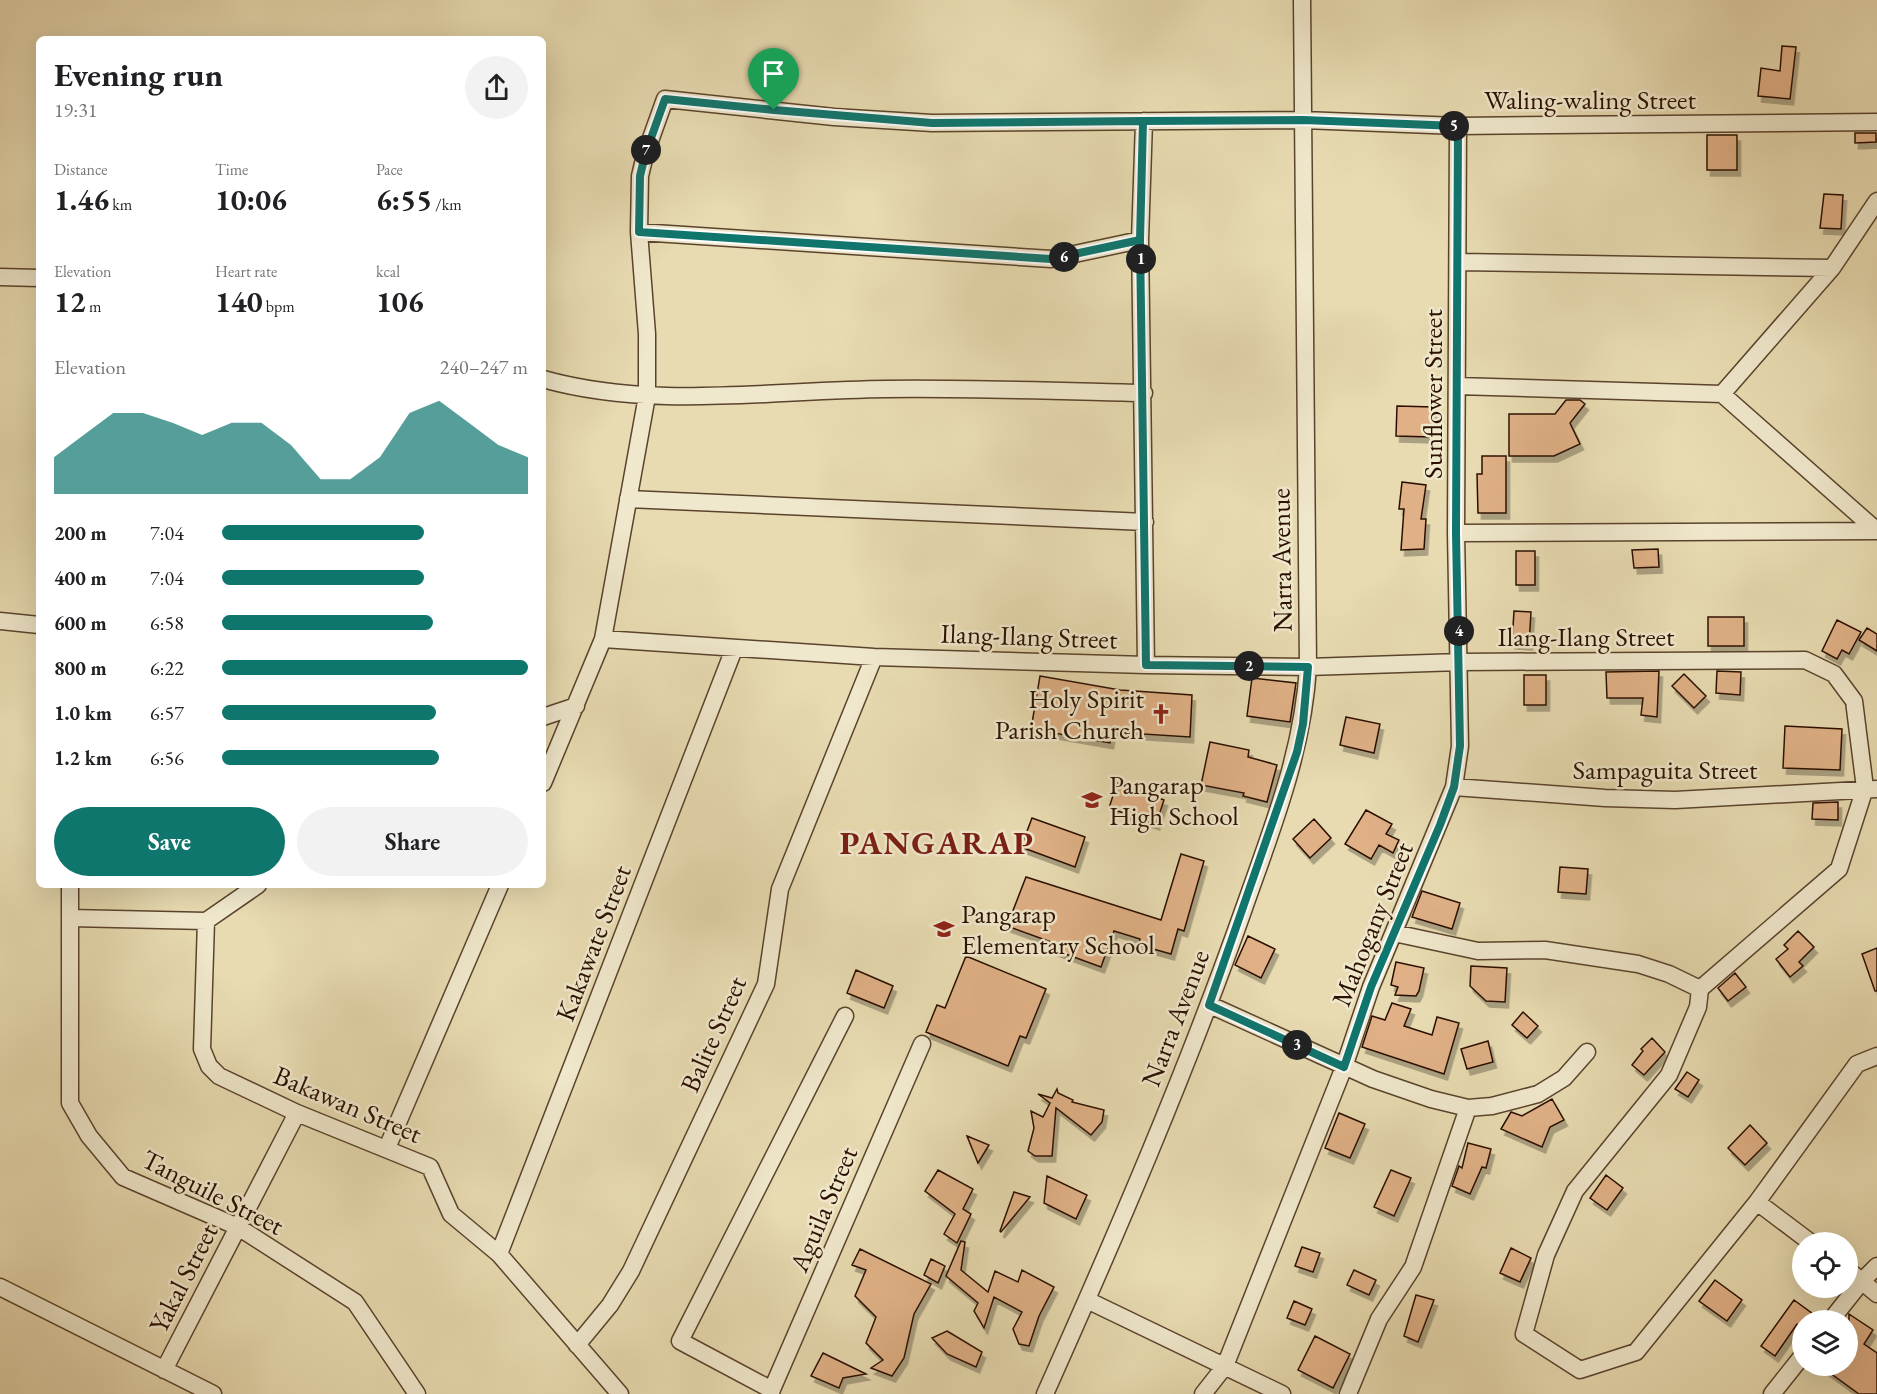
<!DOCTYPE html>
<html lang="en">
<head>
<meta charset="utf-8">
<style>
  :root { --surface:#fff; --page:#f2f2f2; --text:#202124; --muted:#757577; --accent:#0f766e }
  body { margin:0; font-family:"EB Garamond",serif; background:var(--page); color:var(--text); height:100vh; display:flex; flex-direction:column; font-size:22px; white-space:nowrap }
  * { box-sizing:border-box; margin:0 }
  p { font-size:20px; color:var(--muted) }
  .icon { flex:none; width:33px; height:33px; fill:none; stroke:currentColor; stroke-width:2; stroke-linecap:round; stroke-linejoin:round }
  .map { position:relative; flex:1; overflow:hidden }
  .panel { position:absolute; left:36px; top:36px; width:510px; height:852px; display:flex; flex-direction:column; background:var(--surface); border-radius:9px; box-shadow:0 6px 24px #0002 }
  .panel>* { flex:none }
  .fabs { position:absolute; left:1792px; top:1232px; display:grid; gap:12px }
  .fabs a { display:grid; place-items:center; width:66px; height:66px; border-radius:50%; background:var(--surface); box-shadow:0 6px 24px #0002; font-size:30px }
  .pin { position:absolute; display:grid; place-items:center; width:51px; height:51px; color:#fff; margin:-62px -26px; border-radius:50% 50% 50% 0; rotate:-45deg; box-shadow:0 0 6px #0007 }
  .pin .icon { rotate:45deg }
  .km { position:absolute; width:30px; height:30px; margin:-15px; border-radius:50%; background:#222; color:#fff; font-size:16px; line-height:30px; text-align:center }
  .round { display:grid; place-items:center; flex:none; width:63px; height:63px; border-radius:32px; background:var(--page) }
  .headline { display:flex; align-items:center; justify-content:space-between; height:102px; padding:0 18px }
  h1 { font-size:33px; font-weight:700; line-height:45px }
  .stats { display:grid; grid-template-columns:repeat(3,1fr); gap:9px; height:102px; padding:6px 18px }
  .stats div { display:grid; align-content:center }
  .stats b { font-size:30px; font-weight:700 }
  .stats small { font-size:16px; font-weight:400 }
  .stats p { font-size:16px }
  .chart { height:168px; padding:12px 18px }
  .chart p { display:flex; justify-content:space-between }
  .chart svg { width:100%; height:108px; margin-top:6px; fill:var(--accent); opacity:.7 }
  .cta { display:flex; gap:12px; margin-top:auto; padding:12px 18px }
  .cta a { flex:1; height:69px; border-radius:36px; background:var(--accent); color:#fff; font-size:24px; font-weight:700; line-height:69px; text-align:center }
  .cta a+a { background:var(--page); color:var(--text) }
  ul { padding:0 18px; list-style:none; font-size:20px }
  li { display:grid; grid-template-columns:96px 72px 1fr; align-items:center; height:45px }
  li i { height:15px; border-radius:8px; background:var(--accent) }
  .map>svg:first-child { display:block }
  .building { fill:#e0b186; stroke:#2b1000; stroke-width:1.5; filter:url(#shadow) }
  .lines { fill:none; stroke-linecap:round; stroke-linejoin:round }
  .minor-casing { stroke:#5a432c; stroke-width:19 }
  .minor { stroke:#f0e8cc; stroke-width:16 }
  .route-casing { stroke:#fff; stroke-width:12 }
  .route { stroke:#0f766e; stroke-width:8 }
  .labels { text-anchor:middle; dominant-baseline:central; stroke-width:5; stroke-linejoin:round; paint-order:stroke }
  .street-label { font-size:27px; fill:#2b1000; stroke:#f0e8cc }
  .poi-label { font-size:27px; fill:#2b1000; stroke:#f0e8cc; text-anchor:start }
  .district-label { font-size:33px; font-weight:bold; letter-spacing:1.5px; fill:#7a1f14; stroke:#f0e8cc }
</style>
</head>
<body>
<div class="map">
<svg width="1877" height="1394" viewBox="0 0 1877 1394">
  <defs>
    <filter id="shadow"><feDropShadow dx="3.5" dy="6" stdDeviation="0" flood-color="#0004"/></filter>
  </defs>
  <rect width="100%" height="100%" fill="#e8dbb1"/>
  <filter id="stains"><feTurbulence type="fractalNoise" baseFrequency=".00333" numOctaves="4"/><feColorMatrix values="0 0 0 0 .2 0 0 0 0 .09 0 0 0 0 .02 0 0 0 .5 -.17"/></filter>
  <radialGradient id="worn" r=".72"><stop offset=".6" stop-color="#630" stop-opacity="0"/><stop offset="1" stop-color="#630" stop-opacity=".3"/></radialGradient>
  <path class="building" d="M1782,46l14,1 -6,52 -32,-3 3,-28 19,3z
    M1855,133h21v9l-21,1z
    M1707,135h30v35h-30z
    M1824,194l19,1 -2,34 -21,-1z
    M1566,400h14l5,4 -15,19 10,21 -26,12h-45v-42h46z
    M1397,406l36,1 -2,30 -35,-1z
    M1482,456h24v57h-28l-1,-39h5z
    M1402,482l24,3 -5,34h5l-2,30 -23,1 3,-41h-5z
    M1658,549l1,18 -25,1 -2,-18z
    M1516,551h19v34h-19z
    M1514,611l17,1 -2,32 -17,-1z
    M1708,617h36v29h-36z
    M1837,620l24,12 -12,22 -7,-4 -5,9 -15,-8z
    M1867,628l10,6v17l-18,-11z
    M1659,671l-2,46 -16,-2 2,-17h-36l-1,-26z
    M1717,671l24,1 -1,23 -24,-2z
    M1684,674l22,22 -12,12 -22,-22z
    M1524,675h22v30h-22z
    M1040,676l80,14 72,5 -2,42 -78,-5 -2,11 -79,-14z
    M1252,678l44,5 -6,39 -43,-6z
    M1346,717l34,7 -6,29 -34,-8z
    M1785,726l57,3 -2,41 -57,-2z
    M1210,742l39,8 -1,7 29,8 -10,37 -24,-6 1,-3 -43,-8z
    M1117,783l47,17 -8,24 -47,-16z
    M1838,802v18l-26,-1 1,-16z
    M1366,810l26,14 -6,10 13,6 -6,13 -14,-8 -8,14 -26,-15z
    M1032,818l53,19 -10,30 -54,-20z
    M1314,819l17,19 -21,20 -17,-19z
    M1181,854l23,7 -20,70 -6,-2 -7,25 -32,-9 1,-6 -26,-8 -13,36 -52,-19 2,-6 -44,-16 19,-49 135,43z
    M1560,867l28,2 -2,25 -28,-2z
    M1422,891l38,12 -8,26 -40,-12z
    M1798,931l16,16 -15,15 4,4 -13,11 -14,-18 12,-10 -4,-4z
    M1248,936l27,13 -14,29 -26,-13z
    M1877,948v43h-2l-13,-37z
    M966,956l80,33 -20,49 -6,-2 -12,30 -82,-34 11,-27 8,3z
    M1396,962l28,6 -5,23 -3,5 -21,-1 3,-8 -7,-2z
    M1471,966l36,2 -2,34 -19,-1 -16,-15z
    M856,970l37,16 -9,22 -37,-15z
    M1735,973l11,14 -18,14 -10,-13z
    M1392,1003l19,6 -7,17 28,9 5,-18 22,6 -15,51 -82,-27 10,-31 13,4z
    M1523,1012l15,14 -11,12 -15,-13z
    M1652,1038l13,14 -21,23 -12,-10 11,-14 -2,-2z
    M1488,1041l5,21 -26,7 -6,-20z
    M1687,1072l12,8 -11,17 -13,-8z
    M1057,1089l1,4 15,7 -1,2 32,8 -2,12 -11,13 -35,-27 -4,48h-17l-7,-5 6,-23 -3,-17 12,6 7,-14 -12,-9 14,4z
    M1552,1099l12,21 -14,7 -8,20 -41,-18 10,-17 11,4z
    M1339,1113l26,11 -15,34 -25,-10z
    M1750,1125l17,18 -22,22 -17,-17z
    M967,1136l22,9 -11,18z
    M1468,1143l23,6 -5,19 -4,-1 -12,27 -18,-8 7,-20 3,2z
    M938,1170l35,19 -10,20 8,5 -14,29 -13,-9 11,-20 -30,-23z
    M1391,1170l20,8 -17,38 -20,-9z
    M1606,1175l17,13 -16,22 -17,-12z
    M1047,1176l40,19 -11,24 -32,-16z
    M1014,1192l16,5 -29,35 -1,-1z
    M961,1241l4,1 -4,28 27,22 7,-21 23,11 4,-12 32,17 -15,29 -10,30 -10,-2 -6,-15 9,-17 -28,-15 -10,31 -10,-17 4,-8 -32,-27z
    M1302,1247l18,6 -7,19 -18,-6z
    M1511,1248l20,10 -11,24 -20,-9z
    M860,1249l71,35 -17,30 -10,44 -12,18 -21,-8 12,-8 -17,-17 10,-26 -21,-21 11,-26 -14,-5z
    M931,1259l14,7 -7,17 -14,-8z
    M1354,1270l22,10 -7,15 -22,-10z
    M1715,1280l27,20 -15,21 -28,-20z
    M1416,1295l18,5 -16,42 -14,-6z
    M1794,1300l19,14 -5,6h-5v8l-6,-4 -22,32 -14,-10z
    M1294,1301l18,8 -7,16 -18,-7z
    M1849,1314l24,16 -9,14 13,9v41h-18l-40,-29h29z
    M947,1331l35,21 -6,15 -29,-13 -15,-16z
    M1315,1336l35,18 -17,34 -35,-18z
    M823,1353l43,21 -23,4 -4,10 -28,-12z"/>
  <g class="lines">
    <g class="minor-casing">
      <path id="minor" d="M1144,121l-4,119 6,425
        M1877,201l-45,67 -110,126 155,137
        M639,232l412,27 89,-19
        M1459,262l373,6
        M0,277l39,1
        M543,379c110,31 230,11 343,10 86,-1 172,2 258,4
        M1457,386l265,8
        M628,499l517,23
        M1456,533l420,-2
        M0,621l39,4
        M603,639l271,18 272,8 162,2 152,-5 345,-2 29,14 20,27 11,87 -26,81 -139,120 -2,18 -29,68 -94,116 -29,64 -22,79 56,36 56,-18 121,-150 100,-138 20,-8
        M543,717l33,-11
        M543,783l60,-144 44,-243v-62l-8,-102 1,-56 5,-21 20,-56 169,18 98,6 371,-3 155,6 419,-4
        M1454,787l151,11 70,2 202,-11
        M70,885v218l19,33 34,41 115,50 117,75 62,92
        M70,918l136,3 52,-36
        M206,921l-4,128 7,17 10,10 78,37 133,54 21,47 48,40 121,140
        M1394,933l84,18 67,-1 93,14 31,10 31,15
        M1210,1005l163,74 58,20 37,9 24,-2 46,-12 26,-16 23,-26
        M387,1148l113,-263
        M1757,1202l53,40
        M499,1254l235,-605
        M1848,1270l29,24
        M0,1287l213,107
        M1087,1300l195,94
        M1831,1320l31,-39 15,-15
        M577,1345l33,-40 21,-34 135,-287 14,-95 94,-232
        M164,1370l133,-257
        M772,1390l-92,-49 165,-325
        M770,1394l152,-350
        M1045,1394c71,-159 140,-319 198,-483 28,-80 60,-158 65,-244l-6,-667
        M1203,1394l22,-28 119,-299 27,-80 83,-200 6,-41 -4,-213 2,-407
        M1348,1394l31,-75 34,-52 55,-159
        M1772,1394l31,-39"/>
    </g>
    <use href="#minor" class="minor"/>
  </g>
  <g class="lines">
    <g class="route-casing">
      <path id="route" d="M774,110l158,13 211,-2 -3,119 6,425 162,2 -5,57 -6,28 -88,253 135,62 27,-80 69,-162 14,-38 6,-41 -4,-213 2,-407 -155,-6 -160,1 -3,119 -89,19 -412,-27 1,-56 5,-21 20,-56 109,11"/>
    </g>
    <use href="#route" class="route"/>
  </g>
  <defs>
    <g id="church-bare" transform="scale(1.62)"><path d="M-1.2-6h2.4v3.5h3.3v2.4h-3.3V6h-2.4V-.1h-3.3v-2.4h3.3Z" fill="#8f2418" stroke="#f0e8cc" stroke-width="2.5" paint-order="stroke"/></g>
    <g id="school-bare" transform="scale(1.62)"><path d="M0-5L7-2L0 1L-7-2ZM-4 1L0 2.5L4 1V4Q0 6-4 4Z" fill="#8f2418" stroke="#f0e8cc" stroke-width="2.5" paint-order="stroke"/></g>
  </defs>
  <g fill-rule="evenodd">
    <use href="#church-bare" x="1161" y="714"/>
    <use href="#school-bare" x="1092" y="800"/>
    <use href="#school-bare" x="944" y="929"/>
  </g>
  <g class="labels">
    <g class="street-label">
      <text x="1590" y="99">Waling-waling Street</text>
      <text transform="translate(1432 394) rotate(-90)">Sunflower Street</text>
      <text transform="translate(1281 560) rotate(-91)">Narra Avenue</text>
      <text transform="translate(1029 636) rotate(2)">Ilang-Ilang Street</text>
      <text x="1586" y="636">Ilang-Ilang Street</text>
      <text x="1665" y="769">Sampaguita Street</text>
      <text transform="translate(1372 924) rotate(-68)">Mahogany Street</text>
      <text transform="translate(593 943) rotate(-69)">Kakawate Street</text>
      <text transform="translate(1175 1018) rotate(-69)">Narra Avenue</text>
      <text transform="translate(713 1034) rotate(-66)">Balite Street</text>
      <text transform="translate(348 1104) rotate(23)">Bakawan Street</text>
      <text transform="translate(213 1192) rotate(27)">Tanguile Street</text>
      <text transform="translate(823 1209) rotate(-67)">Aguila Street</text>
      <text transform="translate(183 1278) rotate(-63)">Yakal Street</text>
    </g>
    <g class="poi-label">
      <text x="1144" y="698" text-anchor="end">Holy Spirit<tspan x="1144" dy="31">Parish Church</tspan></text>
      <text x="1109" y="784">Pangarap<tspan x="1109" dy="31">High School</tspan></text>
      <text x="961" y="913">Pangarap<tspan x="961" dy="31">Elementary School</tspan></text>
    </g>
    <g class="district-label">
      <text x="937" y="842">PANGARAP</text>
    </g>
  </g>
  <rect width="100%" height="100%" filter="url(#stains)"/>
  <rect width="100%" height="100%" fill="url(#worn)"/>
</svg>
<div class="fabs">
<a><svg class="icon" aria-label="locate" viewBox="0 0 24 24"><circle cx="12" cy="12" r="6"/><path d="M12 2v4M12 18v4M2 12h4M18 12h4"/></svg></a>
<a><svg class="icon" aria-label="layers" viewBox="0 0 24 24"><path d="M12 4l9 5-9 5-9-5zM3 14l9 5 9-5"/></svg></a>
</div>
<div class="pin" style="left:774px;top:110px;background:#1e9e55"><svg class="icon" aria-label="arrive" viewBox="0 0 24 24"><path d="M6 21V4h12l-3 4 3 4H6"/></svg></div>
<b class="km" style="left:1141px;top:259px">1</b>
<b class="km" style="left:1249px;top:666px">2</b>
<b class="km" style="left:1297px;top:1045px">3</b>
<b class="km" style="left:1459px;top:631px">4</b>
<b class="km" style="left:1454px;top:126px">5</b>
<b class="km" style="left:1064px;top:257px">6</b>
<b class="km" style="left:646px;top:150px">7</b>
<section class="panel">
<div class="headline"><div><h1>Evening run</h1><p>19:31</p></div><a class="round"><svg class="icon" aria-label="share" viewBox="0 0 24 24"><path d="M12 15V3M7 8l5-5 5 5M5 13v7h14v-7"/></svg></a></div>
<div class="stats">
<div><p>Distance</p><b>1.46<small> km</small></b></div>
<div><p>Time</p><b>10:06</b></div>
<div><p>Pace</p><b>6:55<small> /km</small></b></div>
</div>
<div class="stats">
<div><p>Elevation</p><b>12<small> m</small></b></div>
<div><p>Heart rate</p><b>140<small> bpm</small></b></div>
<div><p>kcal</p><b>106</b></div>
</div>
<div class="chart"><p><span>Elevation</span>240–247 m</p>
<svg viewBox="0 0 160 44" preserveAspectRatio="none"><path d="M0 44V29L10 20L20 11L30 11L40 15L50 20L60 15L70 15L80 24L90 38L100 38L110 29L120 11L130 6L140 15L150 24L160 29V44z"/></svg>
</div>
<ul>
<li><b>200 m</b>7:04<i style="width:66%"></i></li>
<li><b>400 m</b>7:04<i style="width:66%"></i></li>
<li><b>600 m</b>6:58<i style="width:69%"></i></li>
<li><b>800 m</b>6:22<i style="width:100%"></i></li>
<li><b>1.0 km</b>6:57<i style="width:70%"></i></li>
<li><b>1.2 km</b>6:56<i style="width:71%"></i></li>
</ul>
<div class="cta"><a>Save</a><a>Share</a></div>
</section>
</div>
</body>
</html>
